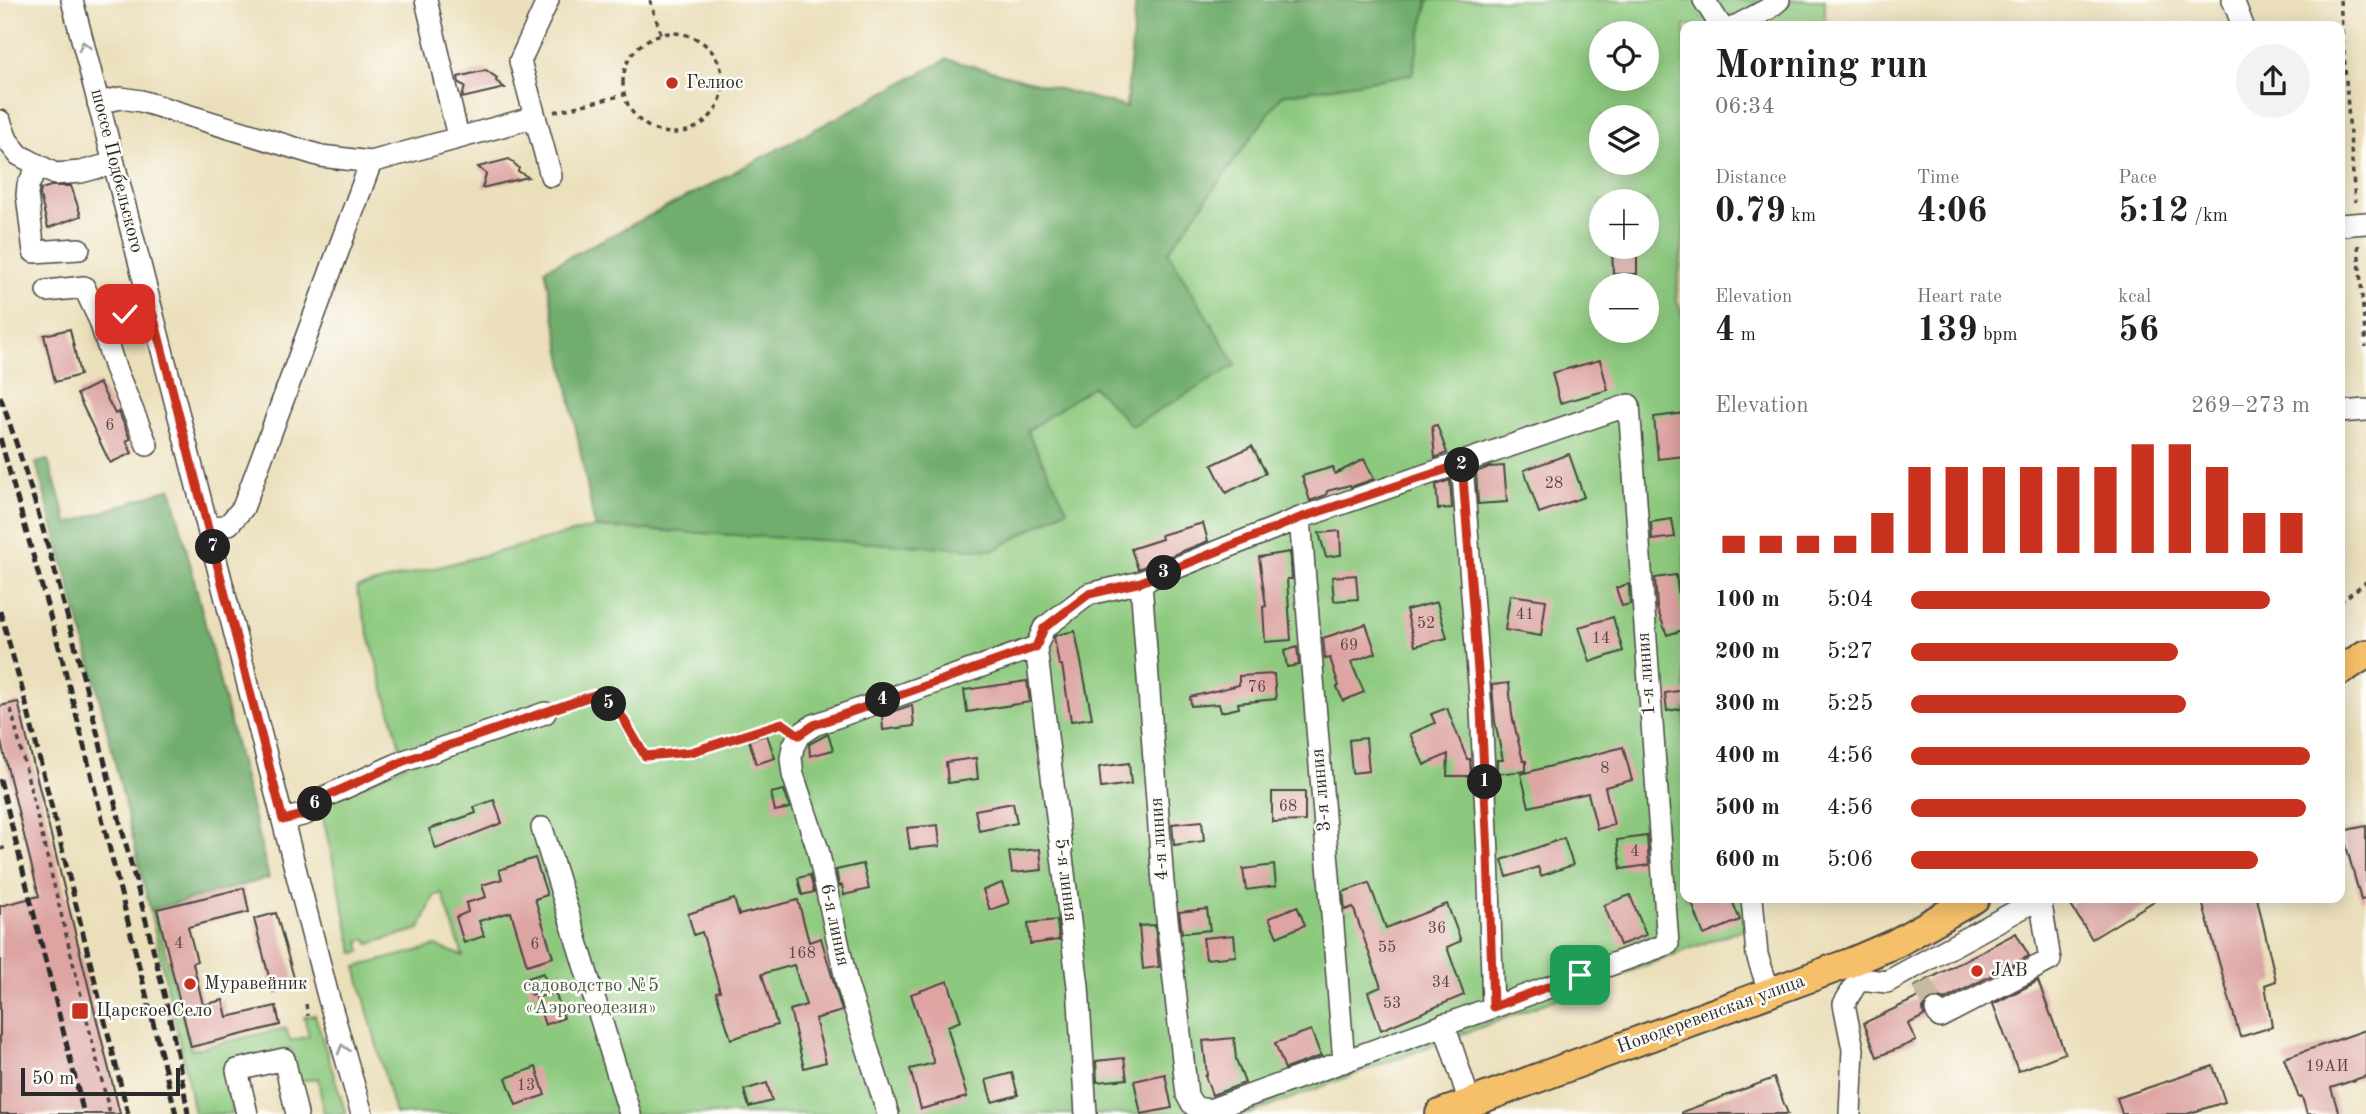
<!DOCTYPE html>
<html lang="en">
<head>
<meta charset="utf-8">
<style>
  :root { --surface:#fff; --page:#f2f2f2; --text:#202124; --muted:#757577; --accent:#c8321e }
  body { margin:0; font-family:"Old Standard TT",serif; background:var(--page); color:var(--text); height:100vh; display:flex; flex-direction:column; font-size:26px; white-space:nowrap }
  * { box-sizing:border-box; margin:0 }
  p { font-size:23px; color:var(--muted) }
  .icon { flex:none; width:38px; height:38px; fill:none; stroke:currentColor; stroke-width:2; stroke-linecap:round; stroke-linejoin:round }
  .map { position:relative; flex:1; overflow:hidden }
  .side { position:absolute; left:1680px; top:21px; width:665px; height:882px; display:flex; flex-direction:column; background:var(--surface); border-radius:14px; box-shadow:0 4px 18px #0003 }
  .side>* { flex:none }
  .fabs { position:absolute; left:1589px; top:21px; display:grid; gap:14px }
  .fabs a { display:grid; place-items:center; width:70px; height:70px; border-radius:50%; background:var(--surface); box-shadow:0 4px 18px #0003; font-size:35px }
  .scale { position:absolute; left:21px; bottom:18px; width:159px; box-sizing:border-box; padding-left:7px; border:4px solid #2b2b2b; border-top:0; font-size:19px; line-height:24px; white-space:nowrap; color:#2b2b2b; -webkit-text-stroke:5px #fdfcf7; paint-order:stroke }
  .pin { position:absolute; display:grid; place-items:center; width:60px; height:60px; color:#fff; margin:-30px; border-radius:14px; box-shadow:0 4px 10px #0006 }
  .km { position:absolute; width:35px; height:35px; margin:-18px; border-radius:50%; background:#222; color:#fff; font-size:19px; line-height:35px; text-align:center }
  .round { display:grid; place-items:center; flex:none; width:74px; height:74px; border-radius:37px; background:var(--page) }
  .summary { display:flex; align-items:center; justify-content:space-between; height:119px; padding:0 35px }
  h1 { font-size:38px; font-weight:600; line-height:52px }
  .metrics { display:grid; grid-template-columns:repeat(3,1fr); gap:10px; height:119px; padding:7px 35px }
  .metrics div { display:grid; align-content:center }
  .metrics b { font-size:35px; font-weight:600 }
  .metrics small { font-size:19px; font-weight:400 }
  .metrics p { font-size:19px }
  .chart { height:196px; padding:14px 35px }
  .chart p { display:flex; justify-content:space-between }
  .chart svg { width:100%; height:126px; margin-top:7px; stroke:var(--accent); stroke-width:6 }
  ul { padding:0 35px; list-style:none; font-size:23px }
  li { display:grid; grid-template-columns:112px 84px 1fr; align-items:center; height:52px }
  li i { height:18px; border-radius:9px; background:var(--accent) }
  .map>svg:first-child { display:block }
  .green { fill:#8cc97e; stroke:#5c7a54; stroke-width:2; fill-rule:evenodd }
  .forest { fill:#71ad6d; stroke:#4e6c4c; stroke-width:2 }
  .building { fill:#dda4a2 }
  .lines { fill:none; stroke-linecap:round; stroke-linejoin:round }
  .minor-tunnel { stroke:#c5bb9e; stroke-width:21; stroke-dasharray:21 10; stroke-linecap:butt }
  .minor-casing { stroke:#484641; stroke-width:24 }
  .major-casing { stroke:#484641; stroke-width:32 }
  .path { stroke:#484641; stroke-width:3.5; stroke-dasharray:5 5; stroke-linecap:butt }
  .minor { stroke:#fff; stroke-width:21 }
  .major { stroke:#f6c06b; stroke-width:28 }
  .rail { stroke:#2b2b2b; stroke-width:5; stroke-dasharray:10 5; stroke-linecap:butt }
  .oneway { stroke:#a0a0a0 }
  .route-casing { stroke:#fff; stroke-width:14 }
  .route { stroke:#c8321e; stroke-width:9 }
  .poi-dot { fill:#c8321e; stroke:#fdfcf7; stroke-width:2.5 }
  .labels { text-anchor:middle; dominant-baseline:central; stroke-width:5; stroke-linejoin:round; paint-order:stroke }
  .number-label { font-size:16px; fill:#584949 }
  .poi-label { font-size:19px; fill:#2b2b2b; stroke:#fdfcf7; text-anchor:start }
  .street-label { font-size:19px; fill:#2b2b2b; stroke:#fdfcf7 }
  .park-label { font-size:19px; fill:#485a44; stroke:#fdfcf7 }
</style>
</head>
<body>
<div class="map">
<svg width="2366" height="1114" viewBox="0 0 2366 1114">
  <rect width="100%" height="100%" fill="#fdfcf7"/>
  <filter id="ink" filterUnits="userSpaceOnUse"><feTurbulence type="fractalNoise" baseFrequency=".0143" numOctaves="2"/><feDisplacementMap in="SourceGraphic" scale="14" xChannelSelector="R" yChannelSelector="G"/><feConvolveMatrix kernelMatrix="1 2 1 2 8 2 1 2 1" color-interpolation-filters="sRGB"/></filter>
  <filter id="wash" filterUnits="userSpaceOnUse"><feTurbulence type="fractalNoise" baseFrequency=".00686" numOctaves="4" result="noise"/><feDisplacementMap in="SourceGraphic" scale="28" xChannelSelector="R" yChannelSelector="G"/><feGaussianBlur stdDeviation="1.57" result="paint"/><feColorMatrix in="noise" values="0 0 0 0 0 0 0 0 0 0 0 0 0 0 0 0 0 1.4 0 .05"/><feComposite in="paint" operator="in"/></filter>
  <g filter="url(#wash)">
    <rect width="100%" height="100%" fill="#ebdfbb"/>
    <path class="green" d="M1428,0h397v26l-113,-2 -1,2h-26v201l-9,71 9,24v576h60l3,29 -499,187h-854l-39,-147 80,-21 27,10 -21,-63 -8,3 -14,33 -51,15 -2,-5 -8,2 2,11 -7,1 -34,-148 85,-40 -49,-177 239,-61 399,23 72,-40 -39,-79 66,-46 143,-20 -69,-113 115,-157 130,-21zM1601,33h46v46h-46zM1601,117h46v46h-46zM1601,201h46v46h-46zM1601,285h46v46h-46z
      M154,909l37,141 95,-22 4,13 19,-5 -5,-19 11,-2 31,99h-22l-6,-36 -19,3 -9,-33 -67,18 10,48h-39l-8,-43 -36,-161z"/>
    <path class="forest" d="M1136,0h292l-16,74 -130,21 -114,157 68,113 -104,61 -39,-40 -66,45 40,78 -73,41 -399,-23 -50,-258 167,-85 235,-125 179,48z
      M48,460l20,64 103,-36 98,390 -119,32 -55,-231 -59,-216z"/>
    <g id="blocks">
      <path class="building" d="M486,70l11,8 -1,3 9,7 -43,10 3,-12 -6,-3 -1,-6z
        M509,159l10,9 -1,3 10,6 -46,11 4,-14 -8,-7z
        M51,186h20l10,30 -33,12 -8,-33 1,-6z
        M1612,247h25v27h-24z
        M70,329l10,46 -25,7 -11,-47z
        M1600,360l8,30 -48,13 -8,-30z
        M99,383l16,31 4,-2 11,27 -4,2 6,12 -22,10 -33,-69z
        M1685,413v43l-27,3 -4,-42z
        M1437,425l10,28 -12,5 -3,-32z
        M1252,446l14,27 -40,20 -14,-28z
        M1569,454l15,43 -45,16 -15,-43z
        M1364,459l10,20 -23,8 -1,-2 -23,6 -1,4 -16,6 -8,-25 31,-9 2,7z
        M1504,466l3,36 -29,2 -2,-32 13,-5z
        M1450,480l2,28 -14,1 -2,-24z
        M1672,519l3,18 -23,3 -1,-18z
        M1203,523l5,18 -70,28 -7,-20 31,-10 -1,-4z
        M1340,531l1,24 -15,2 -7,-24z
        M1290,552l2,27h-5l4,61 -26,2 -2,-35 3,-1 -7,-49z
        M1356,575l2,24 -24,2 -2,-24z
        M1676,575l7,55 -16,5 -10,-27 -2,-30z
        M1629,584l1,20 -8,2 -6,-18z
        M1510,595l36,5 -5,36 -36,-6z
        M1437,602l10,36 -32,8 -9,-36z
        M1613,617l10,34 -33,11 -11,-35z
        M1366,624l10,29 -25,9 13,30 -21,9 -6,-14 2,-1 -9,-28 -5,1 -2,-21z
        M1075,631l17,87 -21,3 -9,-56h-3l-5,-28 3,-2z
        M1297,647l2,18 -12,2 -3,-16z
        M1274,674l2,25 -38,4 1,5 -18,4 -2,-8 -28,2 -1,-9 49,-12v-9z
        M1027,681l3,21 -63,10 -3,-22z
        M1509,683l3,32 11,46h3v10l-29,3v-14h6l-8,-38 -3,-37z
        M1685,690v18l-18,3 -2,-18z
        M18,702l102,412h-120v-208l39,-10 -39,-158v-32z
        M912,705l2,21 -31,4 -1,-15z
        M1447,708l20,51h3l1,17h-24l1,-22 -24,11 -14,-31 25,-11 -4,-9z
        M828,734l5,16 -23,6 -1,-12z
        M767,735l8,23 -19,6 -7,-24z
        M1366,738l3,33 -17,2 -3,-33z
        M1623,747l9,33 -27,7 9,38 -17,4 -9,-36 -59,14 -8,-33z
        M976,758l2,21 -30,4 -2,-21z
        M1129,763l2,21 -30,4 -2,-21z
        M784,790l6,18 -15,3 -4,-18z
        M1272,792h33v29l-33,1z
        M494,800l8,23 -66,26 -7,-20 47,-16 -2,-6z
        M1013,803l4,20 -38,8 -4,-21z
        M1202,821l2,20 -30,4 -2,-21z
        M938,825l2,21 -30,3 -3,-21z
        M2366,826v73l-5,1 -19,-69z
        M1647,836l2,29 -28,4 -4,-29z
        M1564,838l9,27 -32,11 -3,-9 -31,10 -5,-17z
        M1040,849l2,21 -30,3 -3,-21z
        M535,858l12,37 -12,4 18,58 -26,8 -16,-53 -32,9 5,15 -20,7 -8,-26 12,-5 -2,-9 20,-6 -4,-12 20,-6 -3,-9z
        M863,864l6,25 -25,6 -2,-10 -3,1 -3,-16z
        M1274,865l2,21 -30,4 -3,-21z
        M810,875l4,17 -12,3 -4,-17z
        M1002,883l7,20 -19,7 -7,-20z
        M1369,883l17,45 61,-24 14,37 -14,6 17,48 -83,35 -13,-38 13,-5 -28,-80 -8,3 -2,-18z
        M244,888l5,24 -61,15 9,34 -4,2 10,42 20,-5 4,17 49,-11 4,19 -89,22 -34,-138z
        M1630,895l16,40 -26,10 -16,-40z
        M1690,898h41l9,22 -36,15z
        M2080,898h79l-67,41 -22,-35z
        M2201,898h56l19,83 -11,4 7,42 -32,10z
        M734,899l5,16 59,-15 11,42 12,-4 21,73 -27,8 11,43 -22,6 -14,-58 16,-5 -12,-40 -32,9 15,51 -46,14 -15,-47 4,-1 -18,-59 -8,3 -6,-21z
        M1297,906l8,19 -28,12 -8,-19z
        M1207,909l3,21 -28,3 -3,-21z
        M276,913l20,72 -23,7 -19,-73z
        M1057,920l2,20 -29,4 -2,-21z
        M1155,925l4,42 -16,2 -4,-43z
        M2016,933l13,23 -85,44 -7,-3 -8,2 -6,10 1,7 -16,8 8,17 -39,16 -13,-34 55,-26 -5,-10z
        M1234,935l2,21 -30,3 -3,-21z
        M543,973l6,16 -18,6 -6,-16z
        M948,981l13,40 -13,5v3l19,68 -46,12 -11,-40 24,-6 -23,-69z
        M2038,981l27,72 -47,18 -25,-67z
        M555,992l9,26 -19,7 -9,-27z
        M1311,1030l10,26 -36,13 -10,-26z
        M2366,1030v46l-35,12 8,26h-32l-5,-17 -3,1 -15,-40z
        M1234,1038l2,21 9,24 -33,12 -7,-19 2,-1 -4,-34z
        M1124,1058l3,21 -30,3 -1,-21z
        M2213,1066l12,36 -38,12h-65l-5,-16z
        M536,1067l9,28 -29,10 -10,-27z
        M1012,1073l6,22 -26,7 -6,-22z
        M1165,1074l7,34 -31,6 -7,-33z
        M1774,1078l14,36h-106v-2z
        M767,1083l5,18 -23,6 -5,-17z"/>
    </g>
  </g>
  <g filter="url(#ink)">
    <use href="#blocks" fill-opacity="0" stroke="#484641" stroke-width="2"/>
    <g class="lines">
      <path class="minor-tunnel" d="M1922,983l14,27"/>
      <g class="minor-casing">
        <path id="minor" d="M72,0l256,996 34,118
          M426,0l32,137
          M548,0l-28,61 31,115
          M1704,0l17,26
          M2233,0l10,26
          M1736,26l32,-17 11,-9
          M98,103l23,-5 20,3 180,55 50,6
          M0,121l7,19 12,15 36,19 26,-2 33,-9
          M39,166l-11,19 -1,10 7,57 45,-3
          M2340,225l26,-2
          M47,291l37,-4 16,34
          M2340,412l26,-2
          M147,445l-32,-77 -15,-47 51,-13
          M1462,464l19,246 7,144 5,153
          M1300,518l44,544
          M209,531l20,-7 14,-16 128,-346 164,-45
          M1036,647l42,339 8,128
          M283,820l23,-6 14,-15 84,-38 141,-48
          M542,828l88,286
          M1752,898l5,57 13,39
          M1852,962l7,17 28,3 153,-84 10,62 -110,57 -4,-7
          M1444,1024l26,79
          M247,1114l-10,-44 47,-11 13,55
          M888,1114l-41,-130 -29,-134 -25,-75 -2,-17 2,-11 6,-12 15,-10 222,-78 8,-19 45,-34 52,-12 159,-64 329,-113 39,539 -456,165c-14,1 -19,-1 -25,-14l-24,-212 -22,-301
          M1850,1114l3,-65 -9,-45 15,-25"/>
      </g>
      <g class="major-casing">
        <path id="major" d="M2340,671l26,-17
          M1440,1114l412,-152 44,-19 79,-45"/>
      </g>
      <path class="path" d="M650,0l11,34
        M2340,0l15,202
        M623 83a50 50 0 1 1 100 0a50 50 0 1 1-100 0Z
        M554,112l70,-17
        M2358,245l8,102
        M2340,602l26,-20
        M564,706l30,-11 23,13 28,48 46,-4 90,-29
        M11,709l99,405
        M0,849l8,-2
        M306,1004l2,12"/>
      <use href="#minor" class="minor"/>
      <use href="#major" class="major"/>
      <path class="rail" d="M0,396c47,132 80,268 114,403 27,104 57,208 74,315
        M0,438l62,220 114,456
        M0,611l23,81 105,422
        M0,779l84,335"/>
    </g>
    <defs><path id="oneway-chevron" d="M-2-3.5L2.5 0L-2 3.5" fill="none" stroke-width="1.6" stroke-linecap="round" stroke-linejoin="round" transform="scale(1.75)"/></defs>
    <g class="oneway">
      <use href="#oneway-chevron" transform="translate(84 46) rotate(-104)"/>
      <use href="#oneway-chevron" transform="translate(343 1049) rotate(-106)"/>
    </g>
  </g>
  <g class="lines" filter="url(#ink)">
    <g class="route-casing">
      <path id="route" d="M125,314l26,-7 132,513 23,-6 14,-15 84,-38 190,-66 23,13 28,48 46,-4 91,-29 17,12 15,-10 222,-78 8,-19 45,-34 52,-12 159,-64 162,-54 19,246 7,144 5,153 87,-32"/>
    </g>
    <use href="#route" class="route"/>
  </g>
  <g class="poi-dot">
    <circle cx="672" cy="83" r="7"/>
    <circle cx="1977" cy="971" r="7"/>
    <circle cx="190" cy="984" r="7"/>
    <rect x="71" y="1002" width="18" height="18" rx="3.5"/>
  </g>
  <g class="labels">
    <g class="number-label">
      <text x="110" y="426">6</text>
      <text x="1554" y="484">28</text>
      <text x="1525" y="615">41</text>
      <text x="1426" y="624">52</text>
      <text x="1601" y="639">14</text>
      <text x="1349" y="646">69</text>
      <text x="1257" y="688">76</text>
      <text x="1605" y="769">8</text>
      <text x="1288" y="807">68</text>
      <text x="1635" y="852">4</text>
      <text x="1437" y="929">36</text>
      <text x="179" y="944">4</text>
      <text x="535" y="945">6</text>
      <text x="1387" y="948">55</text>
      <text x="802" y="954">168</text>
      <text x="1441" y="983">34</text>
      <text x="1392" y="1004">53</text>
      <text x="2327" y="1067">19АИ</text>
      <text x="526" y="1086">13</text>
    </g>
    <g class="poi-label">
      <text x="686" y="83">Гелиос</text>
      <text x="1991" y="971">JAB</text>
      <text x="204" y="984">Муравейник</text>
      <text x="96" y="1011">Царское Село</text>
    </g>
    <g class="street-label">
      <text transform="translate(116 171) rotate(76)">шоссе Подбельского</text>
      <text transform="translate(1647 674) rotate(-94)">1-я линия</text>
      <text transform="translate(1322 790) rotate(-95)">3-я линия</text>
      <text transform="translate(1160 839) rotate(-94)">4-я линия</text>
      <text transform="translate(1065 880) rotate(83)">5-я линия</text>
      <text transform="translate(834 925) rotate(78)">6-я линия</text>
      <text transform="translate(1711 1015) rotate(-20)">Новодеревенская улица</text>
    </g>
    <g class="park-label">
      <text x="591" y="986">садоводство №5<tspan x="591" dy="22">«Аэрогеодезия»</tspan></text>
    </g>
  </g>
</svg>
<div class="fabs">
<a><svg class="icon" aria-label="locate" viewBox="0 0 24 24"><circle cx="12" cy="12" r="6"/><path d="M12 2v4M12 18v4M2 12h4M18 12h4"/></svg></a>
<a><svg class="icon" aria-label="layers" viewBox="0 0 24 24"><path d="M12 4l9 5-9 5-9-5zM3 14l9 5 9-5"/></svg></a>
<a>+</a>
<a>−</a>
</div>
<div class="scale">50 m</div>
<div class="pin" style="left:1580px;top:975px;background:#1e9e55"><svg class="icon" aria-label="arrive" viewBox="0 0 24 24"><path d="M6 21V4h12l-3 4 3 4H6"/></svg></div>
<div class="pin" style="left:125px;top:314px;background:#d93025"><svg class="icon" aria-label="check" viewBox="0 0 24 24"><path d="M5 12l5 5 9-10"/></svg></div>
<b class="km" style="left:1485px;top:782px">1</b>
<b class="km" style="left:1462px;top:465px">2</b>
<b class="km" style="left:1164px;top:573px">3</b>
<b class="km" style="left:883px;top:700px">4</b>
<b class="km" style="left:609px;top:704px">5</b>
<b class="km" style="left:315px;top:804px">6</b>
<b class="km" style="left:213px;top:547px">7</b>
<section class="side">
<div class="summary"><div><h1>Morning run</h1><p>06:34</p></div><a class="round"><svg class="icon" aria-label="share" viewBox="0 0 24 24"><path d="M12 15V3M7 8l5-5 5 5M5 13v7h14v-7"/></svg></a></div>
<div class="metrics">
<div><p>Distance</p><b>0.79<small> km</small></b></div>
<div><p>Time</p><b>4:06</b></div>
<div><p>Pace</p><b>5:12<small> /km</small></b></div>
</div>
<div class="metrics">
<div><p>Elevation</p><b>4<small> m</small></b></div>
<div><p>Heart rate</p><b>139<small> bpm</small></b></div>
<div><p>kcal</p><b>56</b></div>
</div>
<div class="chart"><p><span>Elevation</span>269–273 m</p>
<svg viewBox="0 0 160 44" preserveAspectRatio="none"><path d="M5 44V38M15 44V38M25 44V38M35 44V38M45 44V30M55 44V14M65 44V14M75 44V14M85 44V14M95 44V14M105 44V14M115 44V6M125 44V6M135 44V14M145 44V30M155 44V30"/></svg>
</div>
<ul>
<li><b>100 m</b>5:04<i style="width:90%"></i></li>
<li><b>200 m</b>5:27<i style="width:67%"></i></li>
<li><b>300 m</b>5:25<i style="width:69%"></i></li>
<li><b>400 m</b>4:56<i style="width:100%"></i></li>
<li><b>500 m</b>4:56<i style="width:99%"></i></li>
<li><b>600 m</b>5:06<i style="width:87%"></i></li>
</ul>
</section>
</div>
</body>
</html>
